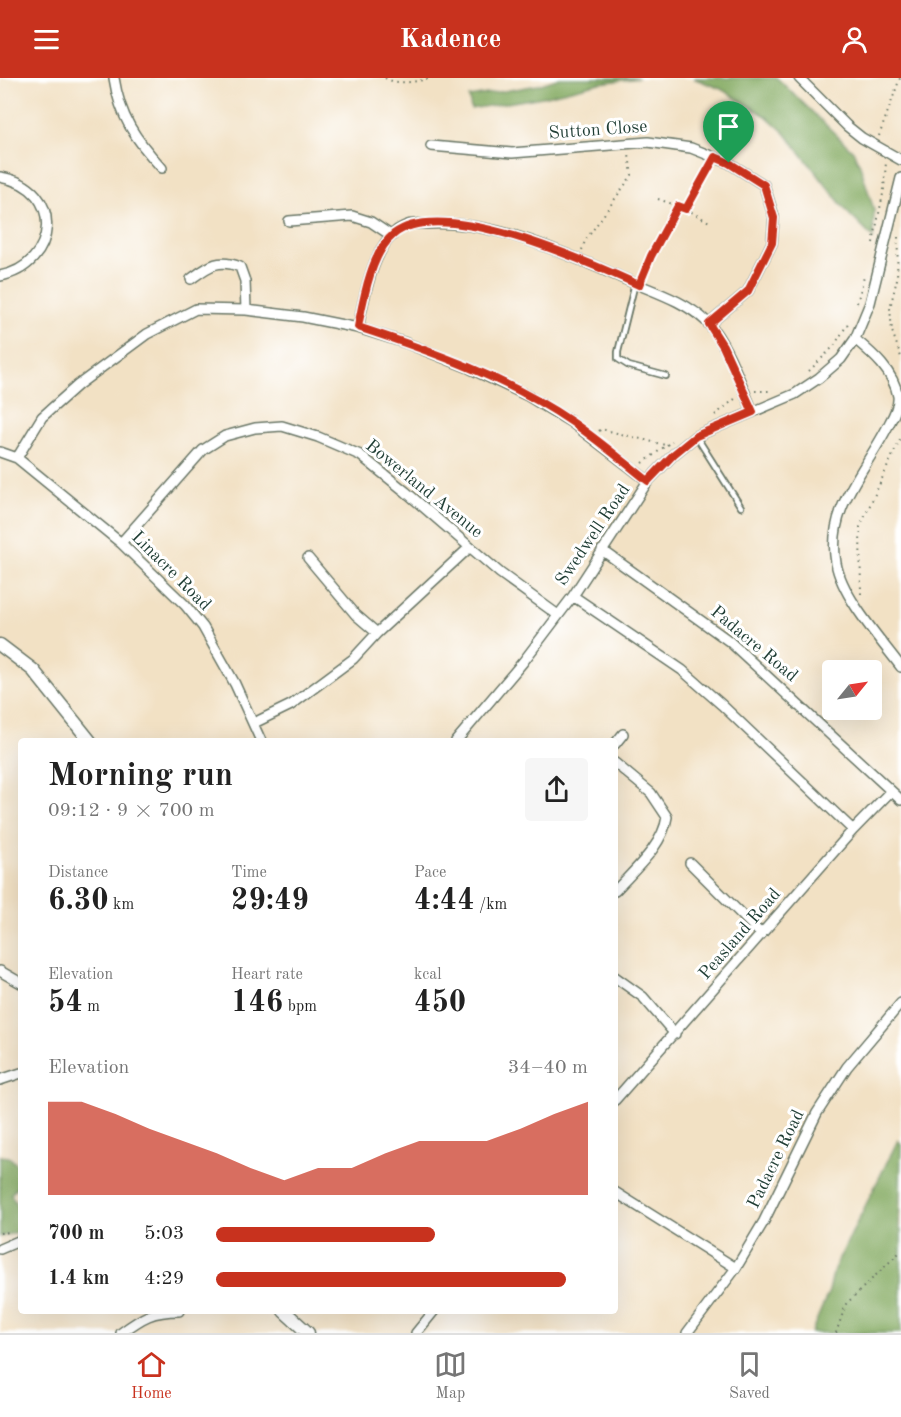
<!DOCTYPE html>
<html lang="en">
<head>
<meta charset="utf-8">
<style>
  :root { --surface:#fff; --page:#f6f6f6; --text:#222; --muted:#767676; --line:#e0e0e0; --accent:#c8321e }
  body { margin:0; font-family:"Old Standard TT",serif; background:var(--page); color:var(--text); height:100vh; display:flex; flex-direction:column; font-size:22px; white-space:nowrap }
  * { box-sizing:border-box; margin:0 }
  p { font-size:20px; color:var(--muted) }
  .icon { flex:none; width:33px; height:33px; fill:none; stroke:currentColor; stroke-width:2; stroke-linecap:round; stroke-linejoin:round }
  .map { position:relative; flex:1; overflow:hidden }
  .drawer { position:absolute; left:18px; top:660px; width:600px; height:576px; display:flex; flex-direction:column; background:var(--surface); border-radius:6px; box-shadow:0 6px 24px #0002 }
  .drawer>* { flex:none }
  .needle { width:39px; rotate:60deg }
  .fabs { position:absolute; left:822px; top:582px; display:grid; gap:12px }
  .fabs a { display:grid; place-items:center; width:60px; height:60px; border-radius:6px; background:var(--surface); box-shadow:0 6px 24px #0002; font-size:30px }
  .pin { position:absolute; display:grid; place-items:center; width:51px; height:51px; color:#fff; margin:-62px -26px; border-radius:50% 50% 50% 0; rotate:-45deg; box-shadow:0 0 6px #0007 }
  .pin .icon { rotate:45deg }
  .round { display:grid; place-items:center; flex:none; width:63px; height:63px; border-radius:6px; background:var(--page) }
  .summary { display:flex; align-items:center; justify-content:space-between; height:102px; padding:0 30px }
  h1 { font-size:33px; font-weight:800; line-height:45px }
  .figures { display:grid; grid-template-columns:repeat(3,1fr); gap:9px; height:102px; padding:6px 30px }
  .figures div { display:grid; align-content:center }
  .figures b { font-size:30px; font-weight:800 }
  .figures small { font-size:16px; font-weight:400 }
  .figures p { font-size:16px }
  .chart { height:168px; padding:12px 30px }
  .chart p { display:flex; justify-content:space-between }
  .chart svg { width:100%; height:108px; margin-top:6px; fill:var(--accent); opacity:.7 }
  ul { padding:0 30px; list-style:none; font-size:20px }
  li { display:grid; grid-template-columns:96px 72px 1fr; align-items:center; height:45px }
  li i { height:15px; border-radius:8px; background:var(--accent) }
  header { display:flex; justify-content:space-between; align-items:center; height:78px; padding:0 30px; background:var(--accent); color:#fff; font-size:27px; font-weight:800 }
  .tabs { display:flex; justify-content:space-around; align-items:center; height:84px; border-top:2px solid var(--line); background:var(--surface); font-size:16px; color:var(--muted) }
  .tabs a { display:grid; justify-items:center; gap:3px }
  .tabs .on { color:var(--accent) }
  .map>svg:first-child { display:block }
  .forest { fill:#82a95f; stroke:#50734a; stroke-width:1.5 }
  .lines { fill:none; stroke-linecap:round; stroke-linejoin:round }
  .service-casing { stroke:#697666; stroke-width:8 }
  .minor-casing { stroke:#697666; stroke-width:12 }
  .tertiary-casing { stroke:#697666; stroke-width:15 }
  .path { stroke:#697666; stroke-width:2; stroke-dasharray:1.5 4.5; stroke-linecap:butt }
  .service { stroke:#fff; stroke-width:4.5 }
  .minor { stroke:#fff; stroke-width:9 }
  .tertiary { stroke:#fff; stroke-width:12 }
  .route-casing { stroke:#fff; stroke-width:12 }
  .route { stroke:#c8321e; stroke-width:8 }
  .labels { text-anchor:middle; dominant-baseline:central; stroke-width:6; stroke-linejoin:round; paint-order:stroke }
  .street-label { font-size:18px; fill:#1f3d34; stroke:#fff }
</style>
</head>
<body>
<header><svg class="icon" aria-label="menu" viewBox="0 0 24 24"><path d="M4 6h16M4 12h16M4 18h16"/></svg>Kadence<svg class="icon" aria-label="person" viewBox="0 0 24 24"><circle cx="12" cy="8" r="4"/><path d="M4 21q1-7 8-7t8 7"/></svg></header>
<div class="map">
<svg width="901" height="1255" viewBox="0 0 901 1255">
  <rect width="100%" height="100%" fill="#fff"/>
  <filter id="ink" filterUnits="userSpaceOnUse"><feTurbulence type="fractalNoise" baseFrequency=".0167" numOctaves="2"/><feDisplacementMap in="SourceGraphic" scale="12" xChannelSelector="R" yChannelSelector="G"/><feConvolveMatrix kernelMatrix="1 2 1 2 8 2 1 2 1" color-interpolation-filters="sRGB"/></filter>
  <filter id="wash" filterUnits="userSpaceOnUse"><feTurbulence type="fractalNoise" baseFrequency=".008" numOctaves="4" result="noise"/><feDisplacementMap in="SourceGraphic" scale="24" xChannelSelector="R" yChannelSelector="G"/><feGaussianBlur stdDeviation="1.35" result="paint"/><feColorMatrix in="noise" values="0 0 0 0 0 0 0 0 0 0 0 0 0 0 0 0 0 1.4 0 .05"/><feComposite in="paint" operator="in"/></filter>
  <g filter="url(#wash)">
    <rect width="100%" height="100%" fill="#f2e1c4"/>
    <path class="forest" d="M560,0h79l-39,5 -58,14 -71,12 -2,-12 69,-12z
      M693,0h84l76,73 7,14 14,45 -1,28 -25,-25 -63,-80 -19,-17 -45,-27z
      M898,1062l3,4 -2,85 2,1v103h-90l18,-42 5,-22z
      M0,1078l9,1 12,11v14l-10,12 10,19v18l-21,6z"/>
  </g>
  <g filter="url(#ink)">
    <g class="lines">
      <g class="service-casing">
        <path id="service" d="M635,205l-17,69v7l11,7 37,10
          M696,358l45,71"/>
      </g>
      <g class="minor-casing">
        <path id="minor" d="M114,0c6,39 21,61 48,90
          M799,0l48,48 15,12 39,22
          M431,68l81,7 136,-11 43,6 38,15 35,22 10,32 -2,26 -24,48 -39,33
          M0,99c67,11 57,89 0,99
          M289,143l63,-5 19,6 21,14
          M191,201c18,-13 27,-21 49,-12l5,14 1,29
          M358,250c6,-30 16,-93 50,-103 6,-2 13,-1 19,-1 66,-5 140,30 200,56 28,12 58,21 80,42 19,19 35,65 46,90
          M855,261c19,16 38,32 43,57 1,8 -4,19 -8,26 -23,48 -64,84 -54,141 6,34 45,77 65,104
          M0,374l17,6 25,-41 36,-32 69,-51 49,-25 50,1 57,7 55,11 48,15 63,25 59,28 43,26 77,59
          M17,380l104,85 64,62 18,22 32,57 26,57
          M121,465l82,-93 22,-14 30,-8 27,-2 36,11 42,18 46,37 94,81 58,42
          M602,472l127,91 172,159
          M308,480l48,57 21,18
          M573,518l109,74 40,35 131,125
          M254,645l37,-18 62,-46 24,-26 93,-86
          M456,663l67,-79 50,-66 75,-115 26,-27 22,-18 99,-42 24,-16 22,-19 14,-20 15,-36 31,-125
          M615,666l8,-10
          M615,685l36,30 16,24c-4,29 -33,53 -52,74
          M690,785l71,71
          M0,893l21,12
          M615,899l28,20 32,37
          M0,1002l21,-7
          M615,1022l238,-270 38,-39
          M615,1114l121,76
          M0,1171l21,-9
          M121,1255c22,-16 31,-22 58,-22
          M416,1255l18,-22
          M687,1255l49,-65 28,-47 53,-108 30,-46 54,-64"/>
      </g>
      <g class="tertiary-casing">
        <path id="tertiary" d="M0,567l33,25 57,71
          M284,1233l24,22"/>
      </g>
      <path class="path" d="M385,0c14,8 33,3 47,0
        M879,58l21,-58
        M658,121l20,7
        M686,131l25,14
        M898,159l-1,42 -7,29 2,23 9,26
        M873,165l11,-54 2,-27
        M582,172l3,-9 47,-66 -3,-20
        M643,196l8,-18 27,-50 8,3 23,-42
        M857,225l7,-26
        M809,293l25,-25 16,-26
        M755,313h18
        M715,337l21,-17
        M599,353l2,-2 64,16
        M643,385l29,-22
        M861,516l-1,-67 41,-90
        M0,1155l10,-1
        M836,1255l10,-29 55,-53"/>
      <use href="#service" class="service"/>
      <use href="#minor" class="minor"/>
      <use href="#tertiary" class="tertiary"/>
    </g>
  </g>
  <g class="lines" filter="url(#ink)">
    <g class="route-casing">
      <path id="route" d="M715,79l14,6 35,22 10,33 -2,25 -24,48 -39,33 14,22 30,66 -57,24 -22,18 -26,27c-25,-20 -50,-41 -76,-59 -64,-44 -141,-71 -214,-95 5,-26 13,-75 36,-93 49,-38 194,28 245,51l12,-29 27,-50 8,3z"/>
    </g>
    <use href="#route" class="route"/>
  </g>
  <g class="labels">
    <g class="street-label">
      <text transform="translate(598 52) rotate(-4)">Sutton Close</text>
      <text transform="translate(424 411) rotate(39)">Bowerland Avenue</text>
      <text transform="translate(593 457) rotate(-56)">Swedwell Road</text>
      <text transform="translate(171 493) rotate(45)">Linacre Road</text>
      <text transform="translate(754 566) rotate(40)">Padacre Road</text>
      <text transform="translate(740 856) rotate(-49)">Peasland Road</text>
      <text transform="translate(776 1081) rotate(-64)">Padacre Road</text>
    </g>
  </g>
</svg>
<div class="fabs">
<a><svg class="needle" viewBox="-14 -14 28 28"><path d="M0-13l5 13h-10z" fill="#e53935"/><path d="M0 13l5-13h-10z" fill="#767676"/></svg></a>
</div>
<div class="pin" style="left:729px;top:85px;background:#1e9e55"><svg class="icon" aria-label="arrive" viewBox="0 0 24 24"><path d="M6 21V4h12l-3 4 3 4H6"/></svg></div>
<section class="drawer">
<div class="summary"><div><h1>Morning run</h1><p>09:12 · 9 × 700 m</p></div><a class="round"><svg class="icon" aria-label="share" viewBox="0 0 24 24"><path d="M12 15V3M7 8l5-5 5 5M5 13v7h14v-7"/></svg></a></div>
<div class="figures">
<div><p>Distance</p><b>6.30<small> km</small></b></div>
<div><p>Time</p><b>29:49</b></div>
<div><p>Pace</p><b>4:44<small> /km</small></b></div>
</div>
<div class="figures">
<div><p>Elevation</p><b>54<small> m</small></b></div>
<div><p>Heart rate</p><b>146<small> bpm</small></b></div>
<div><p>kcal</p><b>450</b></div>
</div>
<div class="chart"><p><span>Elevation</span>34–40 m</p>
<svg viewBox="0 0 160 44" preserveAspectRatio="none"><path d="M0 44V6L10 6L20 11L30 17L40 22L50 27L60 33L70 38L80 33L90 33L100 27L110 22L120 22L130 22L140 17L150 11L160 6V44z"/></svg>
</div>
<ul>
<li><b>700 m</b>5:03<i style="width:59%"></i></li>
<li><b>1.4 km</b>4:29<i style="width:94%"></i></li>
</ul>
</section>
</div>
<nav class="tabs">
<a class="on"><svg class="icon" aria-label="home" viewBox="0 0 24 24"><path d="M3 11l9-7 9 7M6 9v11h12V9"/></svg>Home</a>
<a><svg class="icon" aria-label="map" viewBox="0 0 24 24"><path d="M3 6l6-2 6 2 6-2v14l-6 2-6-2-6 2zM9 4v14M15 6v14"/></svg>Map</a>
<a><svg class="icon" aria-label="saved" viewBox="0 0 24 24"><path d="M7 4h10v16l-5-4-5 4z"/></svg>Saved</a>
</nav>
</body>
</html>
